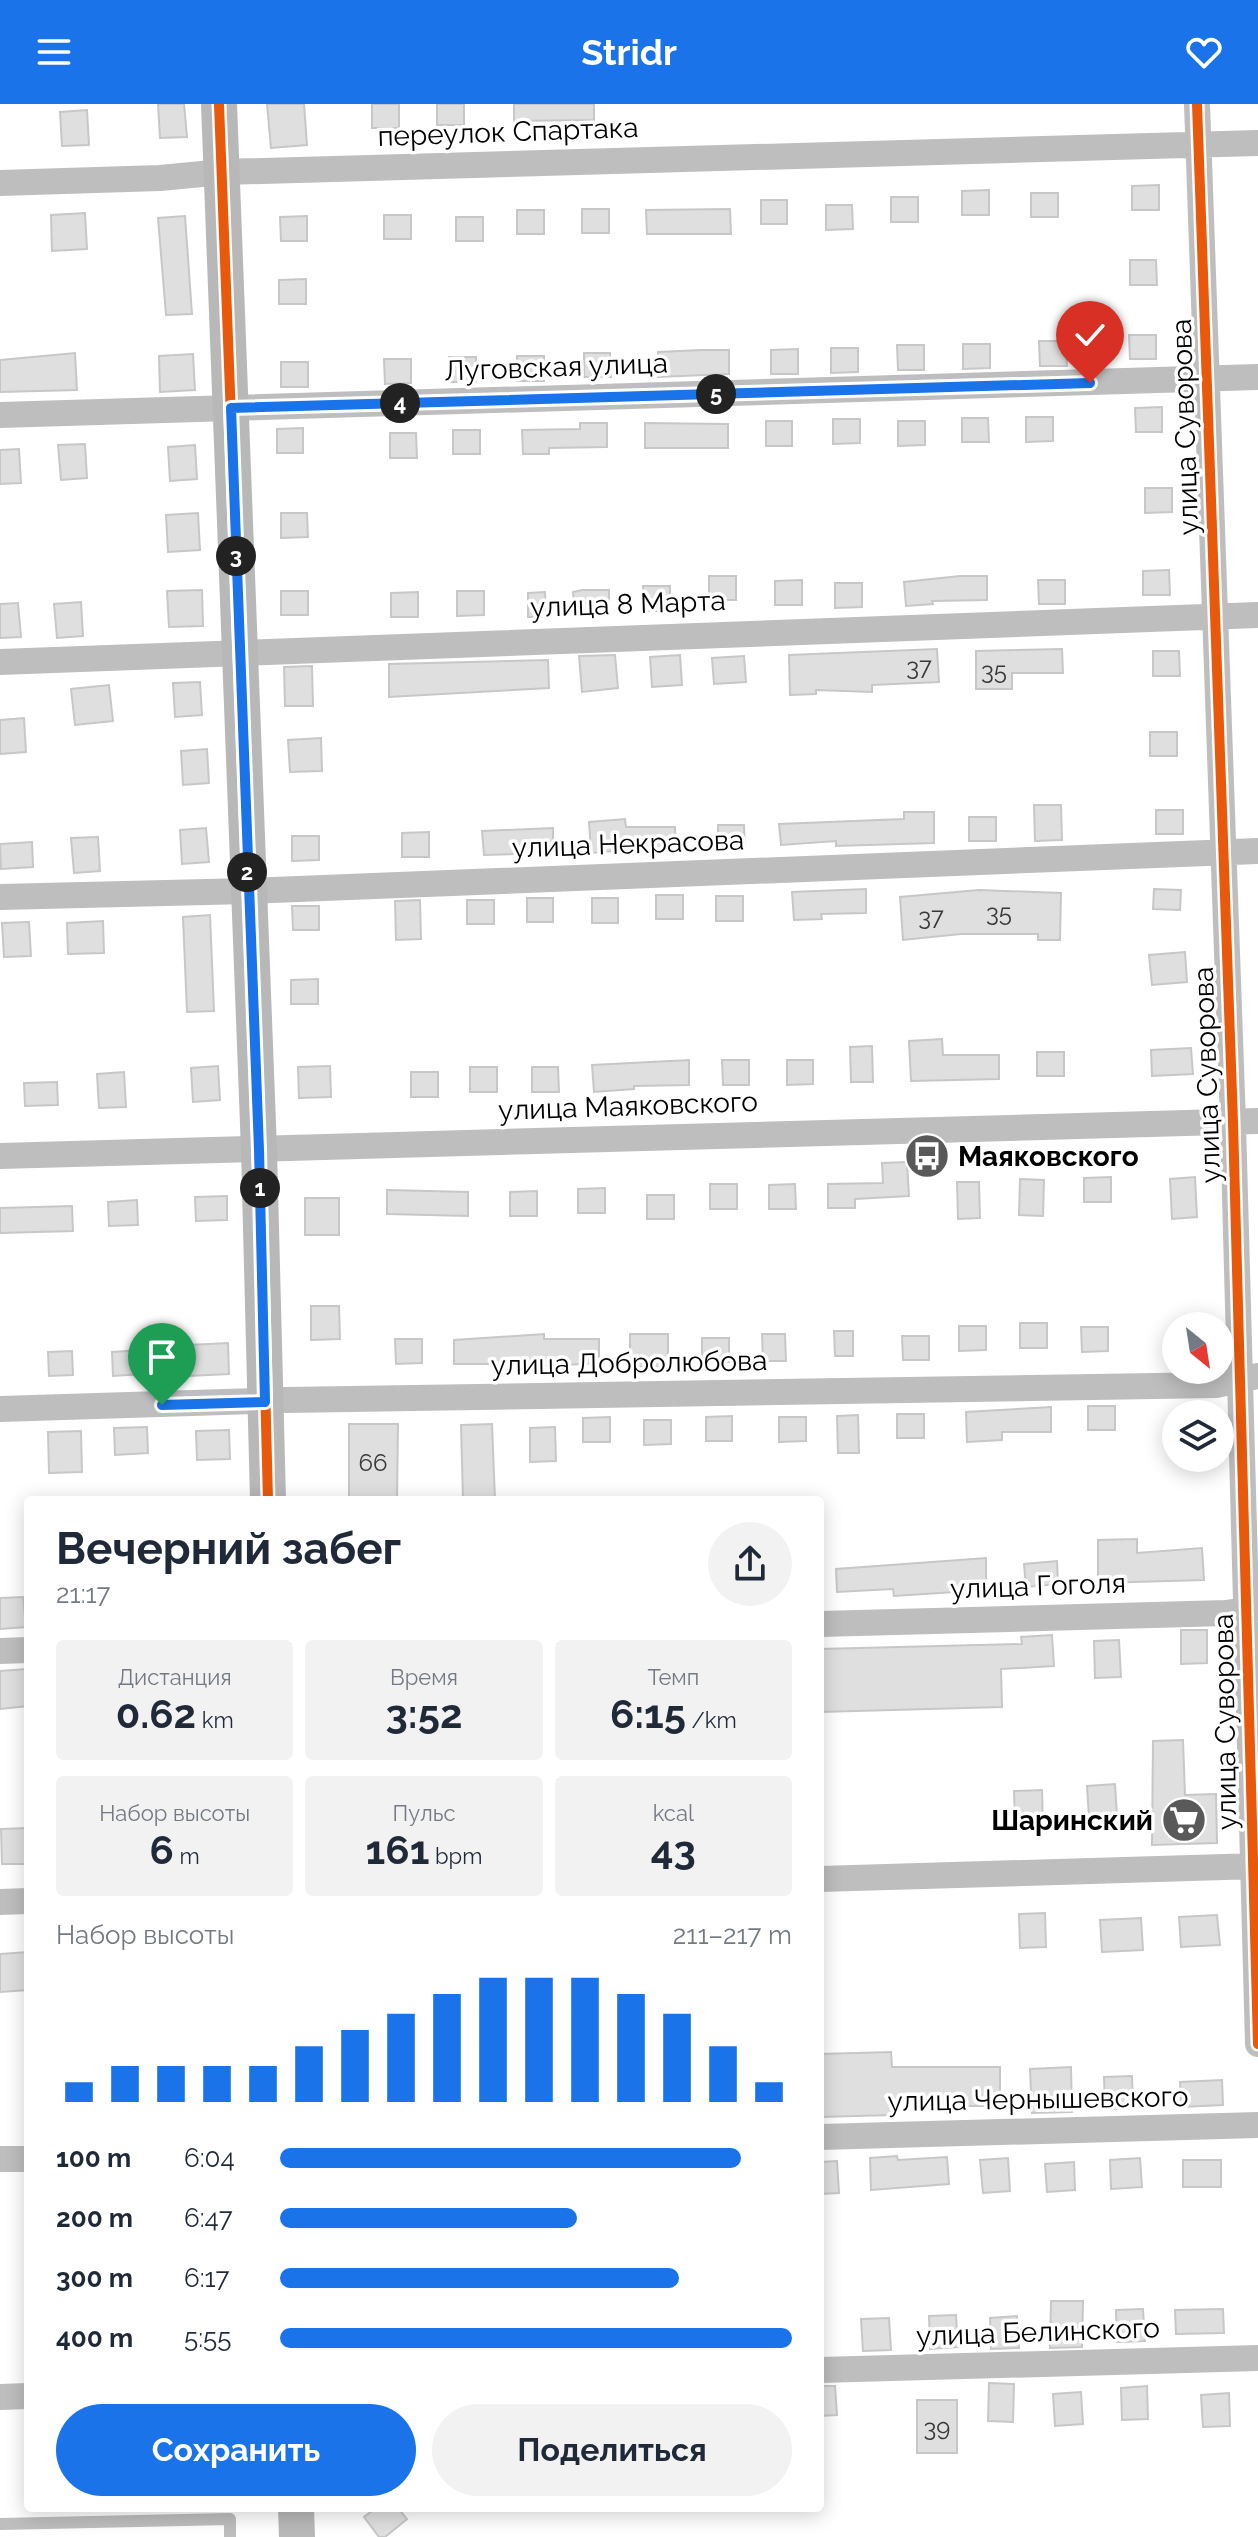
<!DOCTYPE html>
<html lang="ru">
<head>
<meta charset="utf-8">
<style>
  :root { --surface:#fff; --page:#f2f2f3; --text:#1f2937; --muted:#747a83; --accent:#1a73e8 }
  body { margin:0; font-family:Raleway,sans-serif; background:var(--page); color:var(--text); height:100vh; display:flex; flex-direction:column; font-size:30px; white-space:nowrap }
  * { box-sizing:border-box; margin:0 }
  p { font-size:26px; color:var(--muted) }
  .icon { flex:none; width:44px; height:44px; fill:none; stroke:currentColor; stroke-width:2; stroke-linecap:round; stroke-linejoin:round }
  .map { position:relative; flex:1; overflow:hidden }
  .sheet { position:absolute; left:24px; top:1392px; width:800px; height:1016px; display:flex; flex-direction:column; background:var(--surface); border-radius:8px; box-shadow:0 4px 20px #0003 }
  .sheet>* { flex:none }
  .needle { width:52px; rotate:150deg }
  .tools { position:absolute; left:1162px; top:1208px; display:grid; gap:16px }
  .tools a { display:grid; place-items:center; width:72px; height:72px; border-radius:50%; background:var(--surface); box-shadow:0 4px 20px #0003; font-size:40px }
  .pin { position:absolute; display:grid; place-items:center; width:68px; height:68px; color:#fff; margin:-82px -34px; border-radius:50% 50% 50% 0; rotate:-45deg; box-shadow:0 0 8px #0007 }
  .pin .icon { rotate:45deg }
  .km { position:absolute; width:40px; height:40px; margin:-20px; border-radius:50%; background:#222; color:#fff; font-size:22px; line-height:40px; text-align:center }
  .round { display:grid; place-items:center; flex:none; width:84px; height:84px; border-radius:42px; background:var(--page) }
  .overview { display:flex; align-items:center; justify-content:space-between; height:136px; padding:0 32px }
  h1 { font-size:44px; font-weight:700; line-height:60px }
  .stats { display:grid; grid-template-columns:repeat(3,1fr); gap:12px; height:136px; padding:8px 32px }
  .stats div { display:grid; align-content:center; border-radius:8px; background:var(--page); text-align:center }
  .stats b { font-size:40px; font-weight:700 }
  .stats small { font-size:22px; font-weight:400 }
  .stats p { font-size:22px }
  .chart { height:224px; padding:16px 32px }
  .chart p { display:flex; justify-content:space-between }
  .chart svg { width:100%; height:144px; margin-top:8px; stroke:var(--accent); stroke-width:6 }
  .primary-button { display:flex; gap:16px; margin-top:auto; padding:16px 32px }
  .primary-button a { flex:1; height:92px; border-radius:48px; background:var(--accent); color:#fff; font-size:32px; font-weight:700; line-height:92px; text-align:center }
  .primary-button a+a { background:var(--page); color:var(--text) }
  ul { padding:0 32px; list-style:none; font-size:26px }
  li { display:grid; grid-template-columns:128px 96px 1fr; align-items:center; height:60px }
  li i { height:20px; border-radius:10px; background:var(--accent) }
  header { display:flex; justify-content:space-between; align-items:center; height:104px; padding:0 32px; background:var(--accent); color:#fff; font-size:36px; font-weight:700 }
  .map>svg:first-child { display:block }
  .building { fill:#dfdfdf; stroke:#c7c7c7; stroke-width:2 }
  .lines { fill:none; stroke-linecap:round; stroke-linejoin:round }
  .lane { stroke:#bebebe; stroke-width:12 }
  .street { stroke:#bebebe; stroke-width:26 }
  .secondary { stroke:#b8b8b8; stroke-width:36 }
  .cycleway-casing { stroke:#fff; stroke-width:15 }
  .cycleway { stroke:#e8590c; stroke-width:10 }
  .route-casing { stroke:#fff; stroke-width:16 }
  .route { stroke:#1a73e8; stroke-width:10 }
  .labels { text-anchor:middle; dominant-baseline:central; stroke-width:7; stroke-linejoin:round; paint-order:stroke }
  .number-label { font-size:24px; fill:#383838 }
  .street-label { font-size:28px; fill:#000; stroke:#fff }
  .poi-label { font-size:28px; font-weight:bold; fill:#000; stroke:#fff; text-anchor:start }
</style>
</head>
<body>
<header><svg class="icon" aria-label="menu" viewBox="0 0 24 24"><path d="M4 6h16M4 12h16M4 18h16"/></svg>Stridr<svg class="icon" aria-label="heart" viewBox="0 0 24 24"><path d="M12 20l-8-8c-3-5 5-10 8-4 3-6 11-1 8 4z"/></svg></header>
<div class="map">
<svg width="1258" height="2433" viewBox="0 0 1258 2433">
  <rect width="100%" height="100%" fill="#fff"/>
  <path class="building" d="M158,0h26l3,33 -27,1z
    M267,0h37l3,41 -36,3z
    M372,0h27v24h-27z
    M437,0h27v21h-27z
    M514,0h80v16l-80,1z
    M87,6l2,35 -27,1 -2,-34z
    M1159,81v25h-27v-24z
    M989,86v25h-27v-24z
    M1031,89h27v24h-27z
    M891,93h27v25h-27z
    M761,96h26v24h-26z
    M826,101h26l1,24 -27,1z
    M582,105h27v24h-27z
    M730,105l1,25h-84l-1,-24z
    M517,106h27v24h-27z
    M85,109l2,36 -35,2 -1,-36z
    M384,111h27v24h-27z
    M185,112l7,98 -26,1 -8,-97z
    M307,112v25h-26l-1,-24z
    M456,113h27v24h-27z
    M1130,156h26l1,25h-27z
    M306,175v25h-27v-24z
    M1129,231h27v24h-26z
    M1039,237h27l1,25h-27z
    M963,240h27v24l-27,1z
    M897,241h27v25h-26z
    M831,244h27v24l-27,1z
    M798,245v25h-27v-24z
    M702,246h27v24l-71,3v-25z
    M75,249l2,37 -77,2v-32z
    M584,249h26l1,24h-27z
    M193,250l2,36 -35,2 -1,-36z
    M517,252h27v25h-27z
    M449,253h27v25h-27z
    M384,255h27v24l-26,1z
    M281,258h27v25h-27z
    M1162,303v25h-26l-1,-24z
    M1026,313h27v24l-27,1z
    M962,314h26l1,24h-27z
    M833,315h27v24l-27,1z
    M766,317h26v25h-26z
    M898,317h27v24l-27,1z
    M580,319h27v24l-58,1v6h-26l-1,-24 58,-1z
    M645,319l83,1v24h-83z
    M303,324v25h-26v-24z
    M453,326h27v24h-27z
    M390,329h26l1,25h-27z
    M85,340l2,34 -26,2 -3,-35z
    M195,341l2,34 -27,2 -2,-34z
    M19,345l2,34 -21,1v-34z
    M1145,384h27v24l-27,1z
    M198,409l2,37 -32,2 -2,-37z
    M281,409h26l1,24 -27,1z
    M1169,466l1,25h-27v-24z
    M709,472h27v24h-27z
    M960,472h27v24l-55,1 1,3 -27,2 -2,-24z
    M802,476v25h-27v-24z
    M1038,476h27v24h-26z
    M835,479h27v24l-27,1z
    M643,482h27v25h-26z
    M202,486l1,36 -34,1 -2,-36z
    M582,486h27v24h-34l-2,-22z
    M281,487h27v24h-27z
    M457,487h27v24l-27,1z
    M418,488v25h-27v-24z
    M545,488l1,25h-18v-24z
    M81,498l2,34 -26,2 -3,-34z
    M18,499l3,34 -21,1v-34z
    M937,545l2,33 -67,3v7l-56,-2v4l-26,1 -1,-40z
    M1062,545l1,24h-51v16h-36v-38z
    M1153,547h26l1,25h-27z
    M615,551l3,33 -36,4 -3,-36z
    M680,551l2,30 -30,2 -2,-30z
    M744,552l2,26 -32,2 -2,-26z
    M548,556l1,28 -160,9v-33z
    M312,562l1,40h-28l-1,-39z
    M200,578l2,33 -27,2 -2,-34z
    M109,581l4,36 -38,4 -4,-36z
    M24,614l2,34 -26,2v-34z
    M1150,628h27v24h-27z
    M321,634l1,33 -32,1 -2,-32z
    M207,645l2,34 -26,2 -2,-34z
    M1034,701h27l1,35 -27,1z
    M1156,706h27v24h-27z
    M904,708h30v31l-98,3v-5l-55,4 -2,-21 125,-5z
    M969,713h27v24h-27z
    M625,715l1,8h49l1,25h-27v-4l-58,5 -2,-31z
    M718,721h26l1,24 -27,1z
    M206,724l3,34 -27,2 -2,-34z
    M553,724v25l-69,2 -2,-24z
    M429,728v25h-27v-24z
    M292,732h27v24l-27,1z
    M98,733l2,34 -26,2 -3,-35z
    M32,738l1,25 -32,2 -1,-25z
    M866,785v24l-45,1 1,5 -28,1 -2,-28z
    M1154,785l27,1 -1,20 -27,-1z
    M979,786l82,3 -1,47h-22v-6h-77l-58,6 -3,-43z
    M656,791h27v24h-27z
    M716,792h27v25h-27z
    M527,794h26v24h-26z
    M592,794h26v25h-26z
    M420,796l1,39 -25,1 -1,-39z
    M467,796h27v24h-27z
    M292,802h27v24h-26z
    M210,811l4,96 -27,1 -4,-95z
    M103,817l1,32 -36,1 -1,-31z
    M29,818l2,34 -27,1 -2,-34z
    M1185,848l2,30 -35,3 -3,-30z
    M318,875v25h-27v-24z
    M942,935l1,16h56v24l-88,2 -2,-40z
    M872,942l1,36h-22l-1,-35z
    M1191,944l2,26 -41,2 -1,-26z
    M1037,948h27v24h-27z
    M689,956v25l-55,1v3l-40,3 -2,-27z
    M722,956h27v25h-26z
    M787,956h26v24l-26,1z
    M218,962l2,34 -27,2 -2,-34z
    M330,962l1,31 -32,1 -1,-31z
    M470,963h27v25h-27z
    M532,963h26l1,25h-27z
    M124,968l2,35 -27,1 -2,-34z
    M411,968h27v25h-27z
    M57,978l1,23 -33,1 -1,-23z
    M907,1058l2,34 -54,3v9h-27v-24l55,-1 -1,-20z
    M1111,1073v25h-27v-24z
    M1195,1073l2,40 -25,2 -2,-40z
    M1020,1075l24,1 -1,36 -24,-1z
    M957,1078h22l1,36 -22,1z
    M710,1080h27v25h-27z
    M795,1080l1,25h-27v-24z
    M605,1084v25h-27v-24z
    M387,1086l81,2v24l-81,-2z
    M537,1087v25h-27v-24z
    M647,1091h27v24h-27z
    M227,1092v24l-31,1 -1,-24z
    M305,1094h34v37h-34z
    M137,1096l1,25 -29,1 -1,-24z
    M72,1102l1,25 -73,2v-25z
    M311,1202h28l1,33 -29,1z
    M1020,1219h27v25h-27z
    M959,1222h27v24l-27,1z
    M1081,1223h27v24l-26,1z
    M834,1227h19v25h-18z
    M544,1230v5h55v24l-89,5v-4h-56v-24z
    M630,1230h38v33h-38z
    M762,1230h23l1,27h-23z
    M902,1232h27v24h-26z
    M702,1234h27v24h-27z
    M395,1235h27v24l-26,1z
    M228,1239l1,31 -40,2 -1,-31z
    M141,1246l2,24 -30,2 -1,-24z
    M72,1247l1,24 -24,1 -1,-24z
    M1088,1302h27v24h-27z
    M1051,1303v25h-49v8l-35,2 -1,-30z
    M897,1310h27v24h-27z
    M858,1311l1,38h-21l-1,-37z
    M732,1312v25h-26v-24z
    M610,1313v25h-27v-24z
    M779,1313h27v24l-27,1z
    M644,1316h27v24l-27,1z
    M349,1320h49l-1,76h-48z
    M492,1320l3,76h-32l-2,-75z
    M147,1323l1,26 -33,2 -1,-27z
    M555,1323l1,34 -26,1v-34z
    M229,1326l1,29 -33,1 -1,-29z
    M81,1327l1,41 -33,1 -1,-41z
    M1137,1435v14l65,-5 2,32 -106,3v-43z
    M986,1454v32l-92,6 -1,-7 -56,3 -1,-23z
    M1057,1457l1,23 -32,3 -2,-23z
    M23,1493l3,30 -26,2v-31z
    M1181,1526h26v33l-26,1z
    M1052,1531l2,31 -53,3 1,38 -182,5v-63l202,-5 -1,-7z
    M1119,1536l2,37 -26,1 -1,-37z
    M26,1565l2,37 -28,3v-38z
    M1183,1636l2,55 31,-1 1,49 -65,2 1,-104z
    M1115,1680l2,32 -28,2 -2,-32z
    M1042,1686l1,32 -28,2 -1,-33z
    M28,1724v36h-26l-1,-35z
    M1045,1809l1,34 -26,1 -1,-34z
    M1217,1811l3,30 -39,2 -2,-30z
    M1141,1814l2,32 -41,2 -2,-32z
    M28,1848v38l-28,2v-38z
    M891,1948l1,15h108v39h-107v9l-73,2v-63z
    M1071,1963l1,45 -40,1 -2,-44z
    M1132,1972l1,32 -28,1 -1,-32z
    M1222,1976l1,25 -42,2 -1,-25z
    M897,2052l1,4 49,-3 2,27 -78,6 -1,-32z
    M1008,2054l2,33 -27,2 -3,-33z
    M1140,2054l2,29 -31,2 -1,-29z
    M1183,2056h38v27h-38z
    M837,2057l2,32 -19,1v-32z
    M1074,2058l1,28 -28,2 -2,-28z
    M1051,2197h32l-1,46 -32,1z
    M1143,2205l2,32 -28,1 -1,-32z
    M1223,2205l1,24 -48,1 -1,-24z
    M956,2211l2,32 -28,2 -1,-33z
    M1017,2212l2,32 -28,1 -1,-31z
    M889,2214l2,32 -28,1 -2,-32z
    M989,2279l25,1 -1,38 -25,-1z
    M820,2282h15l2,29 -17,1z
    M1147,2282l1,33 -26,1 -1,-32z
    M1081,2288l2,32 -28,2 -2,-32z
    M1229,2289l1,33 -27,1 -2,-32z
    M917,2296h40v53h-40z
    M376,2404h22l9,11 -22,18h-6l-15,-20z"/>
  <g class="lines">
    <path class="lane" d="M0,2420l230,-5v18"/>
    <path class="street" d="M1197,0l36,1018 25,922
      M0,79l160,-5 63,-6 1035,-29
      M0,311l1258,-38
      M0,558l1258,-47
      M0,793l248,-6 1010,-40
      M0,1052l1258,-35
      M0,1305l286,-9 930,-15 42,-9
      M820,1520l406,-11 32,-5
      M0,1547l28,-1
      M820,1775l438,-13
      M0,1798l28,-1
      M820,2033l438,-12
      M0,2055h28
      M820,2266l438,-12
      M0,2293l28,-1"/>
    <path class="secondary" d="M219,0l40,1046 9,350
      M296,2404l1,29"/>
    <g class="cycleway-casing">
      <path id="cycleway" d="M219,0l40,1046 9,350
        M1197,0l36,1018 25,922"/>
    </g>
    <use href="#cycleway" class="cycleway"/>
  </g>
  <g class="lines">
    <g class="route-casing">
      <path id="route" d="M162,1301l103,-3 -6,-252 -28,-742 859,-25"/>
    </g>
    <use href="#route" class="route"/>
  </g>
  <defs>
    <g id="bus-disc" transform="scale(2.3)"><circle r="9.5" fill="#595959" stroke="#fff"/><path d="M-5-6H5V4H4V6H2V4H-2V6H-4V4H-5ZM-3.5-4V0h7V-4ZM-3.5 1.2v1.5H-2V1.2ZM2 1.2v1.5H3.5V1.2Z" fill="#fff"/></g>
    <g id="supermarket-disc" transform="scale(2.3)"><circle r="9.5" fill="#595959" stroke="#fff"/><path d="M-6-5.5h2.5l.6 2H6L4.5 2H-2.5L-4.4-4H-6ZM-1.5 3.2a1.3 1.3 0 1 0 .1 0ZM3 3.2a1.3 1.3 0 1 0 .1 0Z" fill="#fff"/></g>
  </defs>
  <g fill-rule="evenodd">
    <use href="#bus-disc" x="927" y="1052"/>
    <use href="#supermarket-disc" x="1184" y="1716"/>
  </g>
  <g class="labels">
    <g class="number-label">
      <text x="919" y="562">37</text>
      <text x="994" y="566">35</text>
      <text x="999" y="808">35</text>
      <text x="931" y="812">37</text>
      <text x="373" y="1358">66</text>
      <text x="937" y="2323">39</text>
    </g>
    <g class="street-label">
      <text transform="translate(508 28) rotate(-2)">переулок Спартака</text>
      <text transform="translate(556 263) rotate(-2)">Луговская улица</text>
      <text transform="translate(1185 323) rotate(-92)">улица Суворова</text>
      <text transform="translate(628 500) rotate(-2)">улица 8 Марта</text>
      <text transform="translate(628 740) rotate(-2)">улица Некрасова</text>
      <text transform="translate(1207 971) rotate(-92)">улица Суворова</text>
      <text transform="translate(628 1002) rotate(-2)">улица Маяковского</text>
      <text transform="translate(629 1259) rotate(-1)">улица Добролюбова</text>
      <text transform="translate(1038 1482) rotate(-2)">улица Гоголя</text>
      <text transform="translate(1225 1618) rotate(-91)">улица Суворова</text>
      <text transform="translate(1038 1995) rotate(-1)">улица Чернышевского</text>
      <text transform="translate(1038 2228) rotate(-2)">улица Белинского</text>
    </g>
    <g class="poi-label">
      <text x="958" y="1052">Маяковского</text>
      <text x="1153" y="1716" text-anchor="end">Шаринский</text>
    </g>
  </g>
</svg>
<div class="tools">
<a><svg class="needle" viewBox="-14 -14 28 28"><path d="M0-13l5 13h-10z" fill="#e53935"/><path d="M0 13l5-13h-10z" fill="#747a83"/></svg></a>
<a><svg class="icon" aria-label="layers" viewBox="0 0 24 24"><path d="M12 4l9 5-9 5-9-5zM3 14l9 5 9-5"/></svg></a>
</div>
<div class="pin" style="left:162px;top:1301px;background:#1e9e55"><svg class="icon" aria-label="arrive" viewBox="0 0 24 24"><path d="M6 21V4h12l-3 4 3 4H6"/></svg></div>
<div class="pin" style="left:1090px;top:279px;background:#d93025"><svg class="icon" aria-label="check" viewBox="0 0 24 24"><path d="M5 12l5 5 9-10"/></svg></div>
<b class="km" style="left:260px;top:1084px">1</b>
<b class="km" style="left:247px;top:768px">2</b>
<b class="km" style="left:236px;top:452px">3</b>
<b class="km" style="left:400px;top:299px">4</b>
<b class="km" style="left:716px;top:290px">5</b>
<section class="sheet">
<div class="overview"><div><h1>Вечерний забег</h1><p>21:17</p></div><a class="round"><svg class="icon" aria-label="share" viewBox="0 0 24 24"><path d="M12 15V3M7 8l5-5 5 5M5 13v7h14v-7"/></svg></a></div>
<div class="stats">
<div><p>Дистанция</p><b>0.62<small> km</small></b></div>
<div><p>Время</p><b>3:52</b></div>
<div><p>Темп</p><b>6:15<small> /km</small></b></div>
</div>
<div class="stats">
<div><p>Набор высоты</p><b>6<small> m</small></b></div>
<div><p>Пульс</p><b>161<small> bpm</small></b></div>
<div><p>kcal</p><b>43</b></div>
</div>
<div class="chart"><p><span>Набор высоты</span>211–217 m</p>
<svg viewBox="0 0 160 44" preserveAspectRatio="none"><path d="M5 44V38M15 44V33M25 44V33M35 44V33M45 44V33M55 44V27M65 44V22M75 44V17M85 44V11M95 44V6M105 44V6M115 44V6M125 44V11M135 44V17M145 44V27M155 44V38"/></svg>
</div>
<ul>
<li><b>100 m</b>6:04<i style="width:90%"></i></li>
<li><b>200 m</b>6:47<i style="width:58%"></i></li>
<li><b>300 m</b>6:17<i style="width:78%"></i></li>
<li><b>400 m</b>5:55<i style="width:100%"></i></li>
</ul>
<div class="primary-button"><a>Сохранить</a><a>Поделиться</a></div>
</section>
</div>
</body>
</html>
